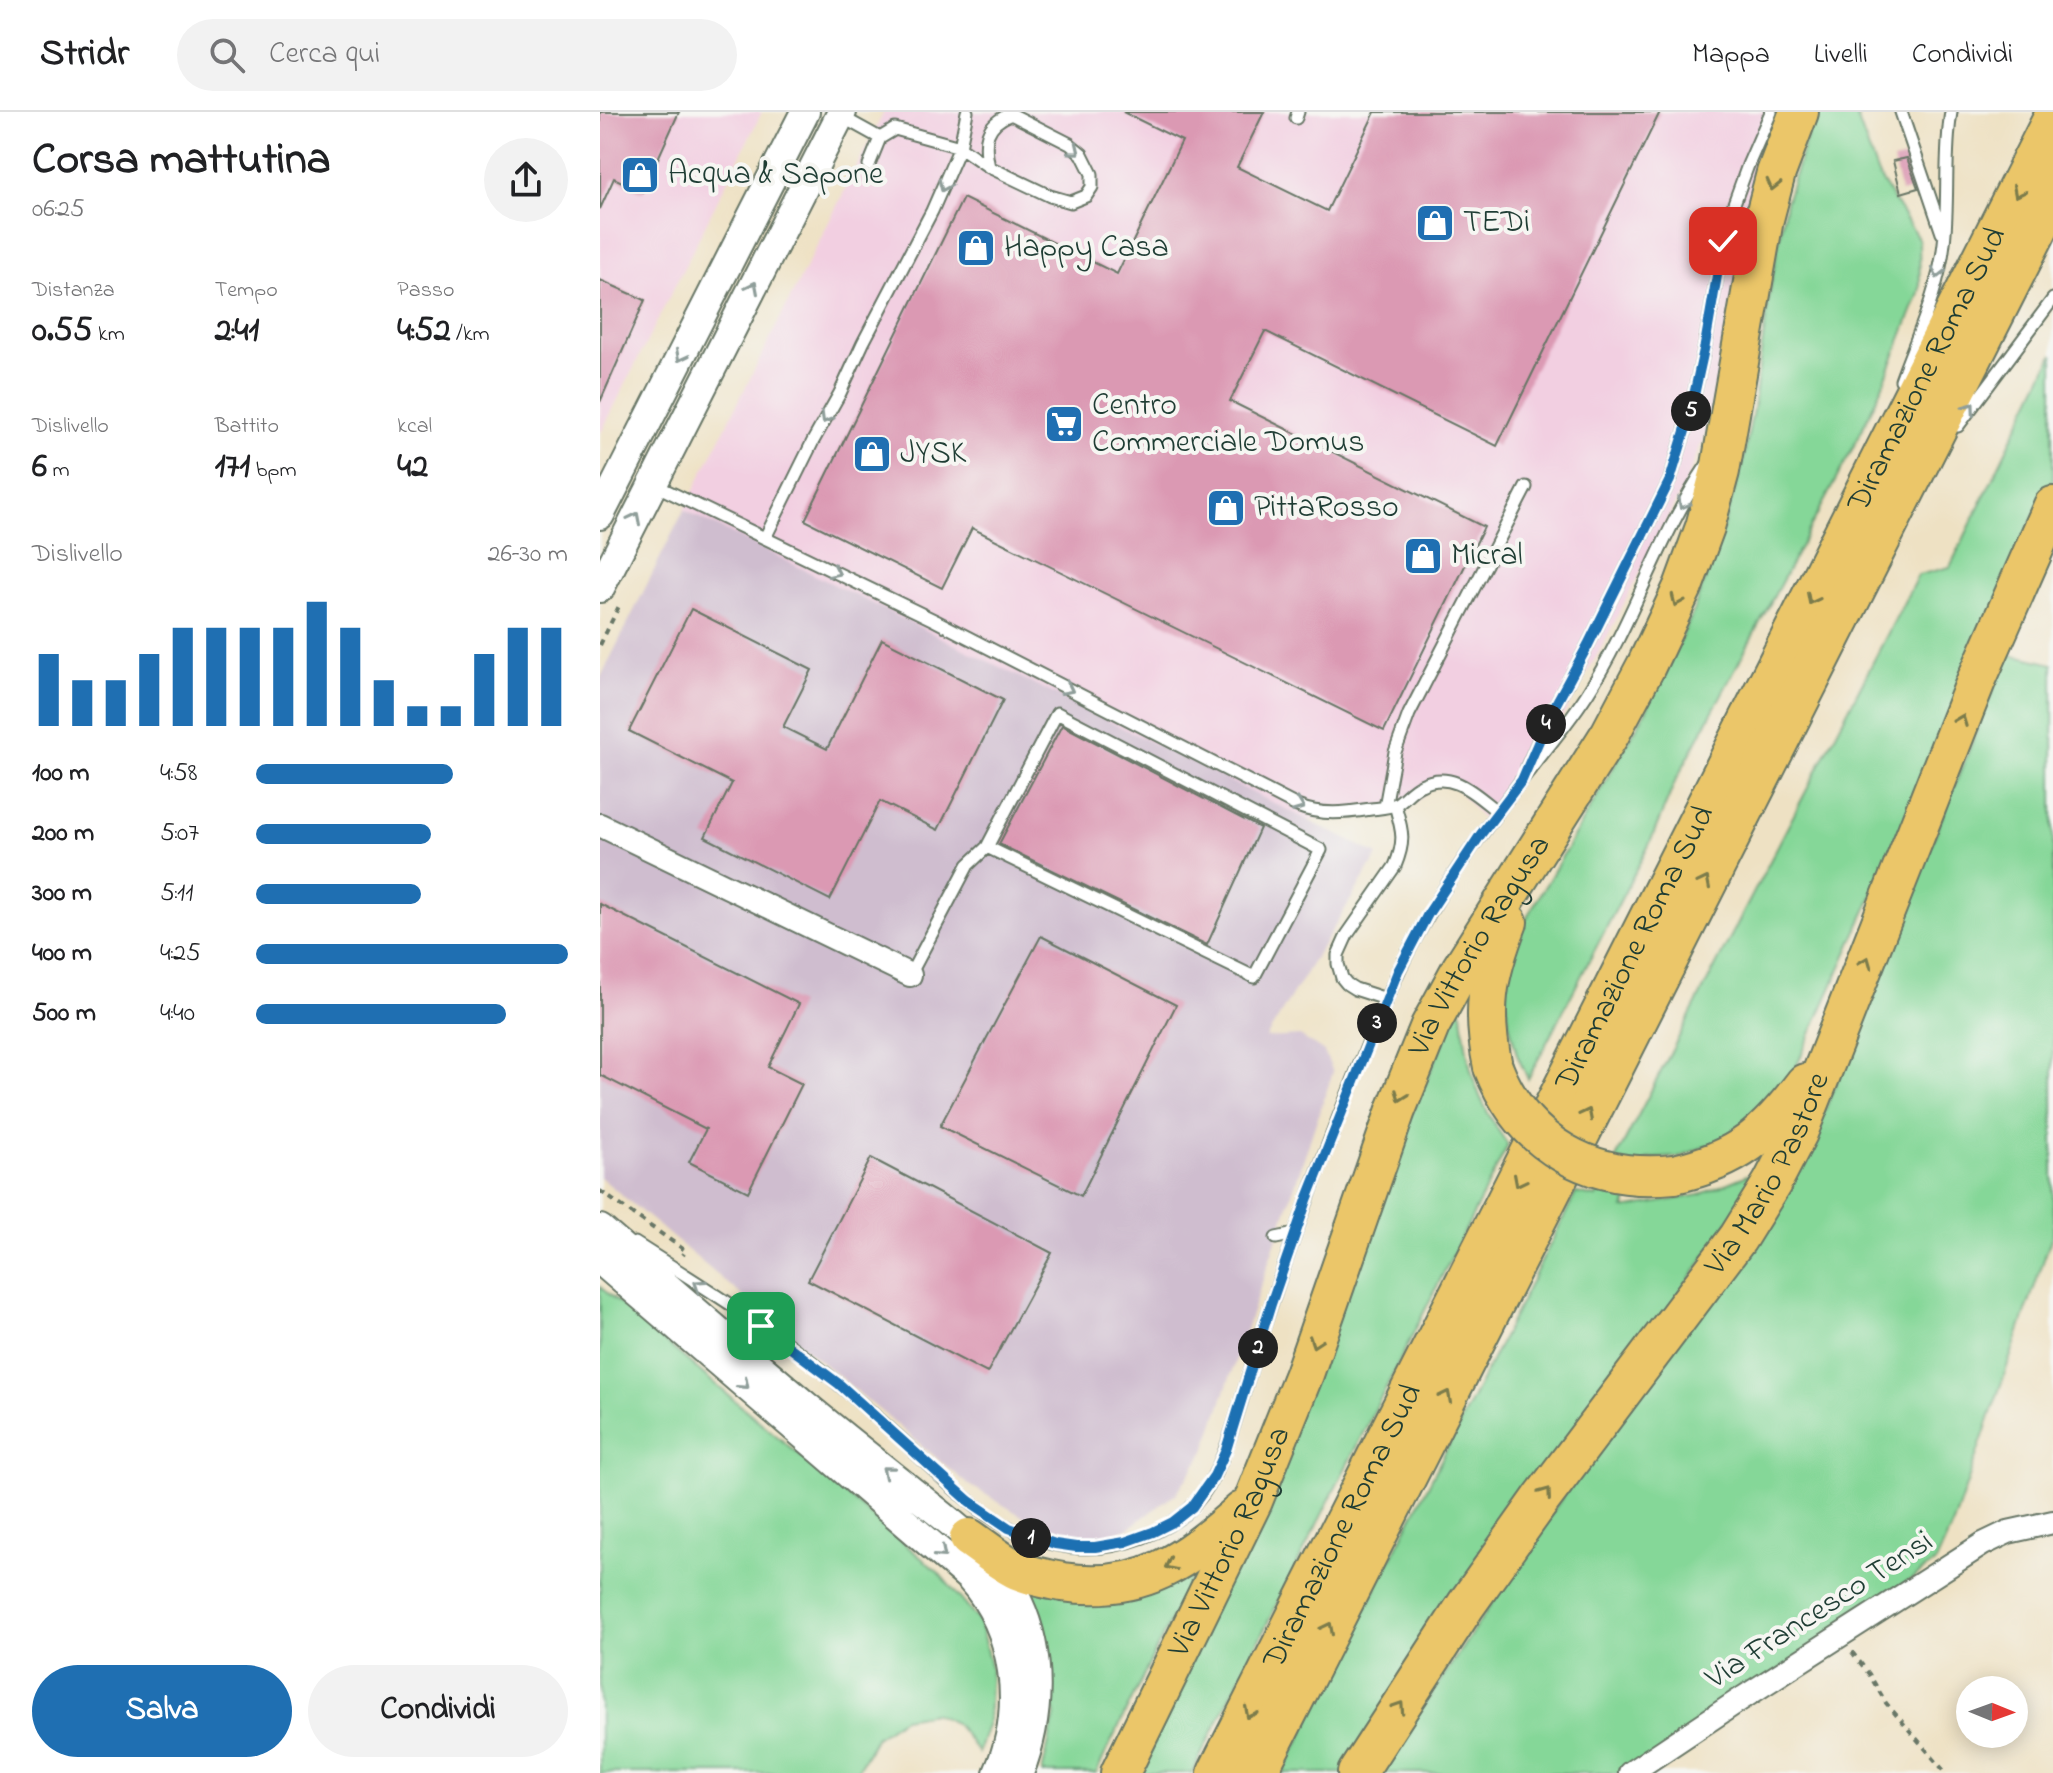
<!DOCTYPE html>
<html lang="it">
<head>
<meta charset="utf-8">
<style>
  :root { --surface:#fff; --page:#f2f2f2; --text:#202124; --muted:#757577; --line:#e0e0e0; --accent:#1f6fb2 }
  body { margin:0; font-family:"Indie Flower",sans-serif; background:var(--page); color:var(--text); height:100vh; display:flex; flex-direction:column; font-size:30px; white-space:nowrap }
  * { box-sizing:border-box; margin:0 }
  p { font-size:26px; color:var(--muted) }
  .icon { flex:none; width:44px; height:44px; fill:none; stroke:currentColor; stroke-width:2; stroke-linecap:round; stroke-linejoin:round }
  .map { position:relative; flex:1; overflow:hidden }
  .details { display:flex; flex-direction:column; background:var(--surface); width:600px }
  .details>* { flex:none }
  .needle { width:52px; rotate:91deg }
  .tools { position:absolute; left:1356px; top:1564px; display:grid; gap:16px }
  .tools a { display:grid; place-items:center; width:72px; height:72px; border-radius:50%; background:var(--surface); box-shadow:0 4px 20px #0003; font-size:40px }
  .pin { position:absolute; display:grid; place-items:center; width:68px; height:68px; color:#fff; margin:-34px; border-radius:16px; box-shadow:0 4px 12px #0006 }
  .km { position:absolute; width:40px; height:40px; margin:-20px; border-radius:50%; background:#222; color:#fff; font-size:22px; line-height:40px; text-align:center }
  .round { display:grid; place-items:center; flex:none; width:84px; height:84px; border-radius:42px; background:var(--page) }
  .head { display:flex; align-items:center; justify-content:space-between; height:136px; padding:0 32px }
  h1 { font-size:44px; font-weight:700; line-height:60px }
  .figures { display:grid; grid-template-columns:repeat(3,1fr); gap:12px; height:136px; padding:8px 32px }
  .figures div { display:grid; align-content:center }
  .figures b { font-size:34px; font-weight:700 }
  .figures small { font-size:22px; font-weight:400 }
  .figures p { font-size:22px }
  .chart { height:224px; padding:16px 32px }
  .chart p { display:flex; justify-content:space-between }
  .chart svg { width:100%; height:144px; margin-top:8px; stroke:var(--accent); stroke-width:6 }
  .action { display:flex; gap:16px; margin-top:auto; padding:16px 32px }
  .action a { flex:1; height:92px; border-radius:48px; background:var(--accent); color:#fff; font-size:32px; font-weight:700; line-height:92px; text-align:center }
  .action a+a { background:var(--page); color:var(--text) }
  ul { padding:0 32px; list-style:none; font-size:26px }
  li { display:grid; grid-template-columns:128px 96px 1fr; align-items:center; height:60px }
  li i { height:20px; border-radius:10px; background:var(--accent) }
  header { display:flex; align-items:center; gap:48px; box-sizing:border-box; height:112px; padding:0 40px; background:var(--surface); border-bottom:2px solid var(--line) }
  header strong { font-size:38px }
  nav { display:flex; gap:44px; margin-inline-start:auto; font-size:28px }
  .search { width:560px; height:72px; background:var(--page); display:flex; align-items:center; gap:20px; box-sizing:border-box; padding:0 28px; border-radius:44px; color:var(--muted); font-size:30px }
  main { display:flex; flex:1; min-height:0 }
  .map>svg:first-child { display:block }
  .built { fill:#f2cfe1 }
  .industrial { fill:#cfbdcf }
  .green { fill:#85d798; stroke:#528a66; stroke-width:2 }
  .building { fill:#db99b3 }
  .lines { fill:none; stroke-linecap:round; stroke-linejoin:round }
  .service-casing { stroke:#677666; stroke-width:15 }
  .minor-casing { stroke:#677666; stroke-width:26 }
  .tertiary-casing { stroke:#677666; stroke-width:32 }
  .trunk-casing { stroke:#677666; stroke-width:42 }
  .motorway-casing { stroke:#677666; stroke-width:46 }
  .path { stroke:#677666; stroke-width:4; stroke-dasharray:6 6; stroke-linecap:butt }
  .service { stroke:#fff; stroke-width:11 }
  .minor { stroke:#fff; stroke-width:22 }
  .tertiary { stroke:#fff; stroke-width:28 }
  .trunk { stroke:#ebc669; stroke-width:38 }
  .motorway { stroke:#ebc669; stroke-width:42 }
  .trunk-bridge-casing { stroke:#677666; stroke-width:42; stroke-linecap:butt }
  .trunk-bridge { stroke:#ebc669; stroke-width:38 }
  .oneway { stroke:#8f9e9a }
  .oneway2 { stroke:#7b7b4c }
  .route-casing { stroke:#fff; stroke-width:16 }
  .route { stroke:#1f6fb2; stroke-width:10 }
  .labels { text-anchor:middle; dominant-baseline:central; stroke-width:8; stroke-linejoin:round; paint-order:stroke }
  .poi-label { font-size:32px; fill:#1f3d34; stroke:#f6f6f2; text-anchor:start }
  .street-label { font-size:32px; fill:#1f3d34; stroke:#f6f6f2 }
</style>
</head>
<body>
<header>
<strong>Stridr</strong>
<div class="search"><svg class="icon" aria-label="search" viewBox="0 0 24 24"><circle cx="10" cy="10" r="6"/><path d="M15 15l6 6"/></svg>Cerca qui</div>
<nav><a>Mappa</a><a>Livelli</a><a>Condividi</a></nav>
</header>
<main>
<section class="details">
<div class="head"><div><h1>Corsa mattutina</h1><p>06:25</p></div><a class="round"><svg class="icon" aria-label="share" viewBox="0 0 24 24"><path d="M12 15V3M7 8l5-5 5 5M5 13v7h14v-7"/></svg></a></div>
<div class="figures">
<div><p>Distanza</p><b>0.55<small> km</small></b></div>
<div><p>Tempo</p><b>2:41</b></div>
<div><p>Passo</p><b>4:52<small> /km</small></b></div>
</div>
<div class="figures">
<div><p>Dislivello</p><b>6<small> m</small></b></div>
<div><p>Battito</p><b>171<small> bpm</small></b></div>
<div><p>kcal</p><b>42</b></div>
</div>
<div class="chart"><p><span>Dislivello</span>26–30 m</p>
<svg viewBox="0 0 160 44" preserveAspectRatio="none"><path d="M5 44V22M15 44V30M25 44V30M35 44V22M45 44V14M55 44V14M65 44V14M75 44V14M85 44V6M95 44V14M105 44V30M115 44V38M125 44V38M135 44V22M145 44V14M155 44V14"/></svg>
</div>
<ul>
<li><b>100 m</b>4:58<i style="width:63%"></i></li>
<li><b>200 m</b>5:07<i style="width:56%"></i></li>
<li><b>300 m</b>5:11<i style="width:53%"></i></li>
<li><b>400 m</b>4:25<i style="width:100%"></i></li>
<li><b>500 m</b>4:40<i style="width:80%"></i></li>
</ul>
<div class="action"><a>Salva</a><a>Condividi</a></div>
</section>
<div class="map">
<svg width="1453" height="1661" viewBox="0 0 1453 1661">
  <rect width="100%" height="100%" fill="#f6f6f2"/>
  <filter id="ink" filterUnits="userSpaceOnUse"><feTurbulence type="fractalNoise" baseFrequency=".0125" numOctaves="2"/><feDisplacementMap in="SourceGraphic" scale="16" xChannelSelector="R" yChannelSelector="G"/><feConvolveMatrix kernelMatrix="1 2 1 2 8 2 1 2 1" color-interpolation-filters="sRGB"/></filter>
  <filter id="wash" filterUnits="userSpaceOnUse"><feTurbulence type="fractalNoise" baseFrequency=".006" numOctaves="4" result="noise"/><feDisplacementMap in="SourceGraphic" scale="32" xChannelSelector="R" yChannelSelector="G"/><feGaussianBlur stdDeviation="1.8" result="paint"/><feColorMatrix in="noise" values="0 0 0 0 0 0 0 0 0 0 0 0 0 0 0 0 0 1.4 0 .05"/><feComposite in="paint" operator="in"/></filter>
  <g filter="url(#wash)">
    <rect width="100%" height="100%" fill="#eee1c3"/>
    <path class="built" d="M0,0h162l-162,323z
      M284,0h898l-69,302 -27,68 -81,159 -43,77 -79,102 -26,-31 -17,-4 -11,5 -11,11 -114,20 -620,-311z"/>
    <path class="industrial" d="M84,398l694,345 -112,183 34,-2 24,16 9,20 -128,379 -29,43 -49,35 -28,9 -50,-6 -81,-48 -368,-307v-498z"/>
    <path class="green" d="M1215,0h40l23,63 41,65 1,48 -2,8 -36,91 -25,53 -182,342 -26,63 -121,234 -11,-24 -8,-32 -3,-23v-13l16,-61 123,-213 45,-94 24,-63 28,-89 11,-57 18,-125 15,-83z
      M1453,242v125l-16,29 -119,285 -128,288 -39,48 -73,28 -31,2 -23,50 75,-14 63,-26 -48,75 -370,529h-61l293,-580 20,4 322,-622 32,-8z
      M1407,543l17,2 29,7v569l-100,291 -17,38 -307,211h-250l212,-319 214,-294z
      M859,895l3,6c5,54 13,86 46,132l-316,628h-57l261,-624z
      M0,1175l338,285 41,49 12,47 -3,54 -10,31 -10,-15 -13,-15 -22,-10 -30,5 -27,19 -20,36h-256z
      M597,1454l-101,207h-54l13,-58 -6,-56 -19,-75z"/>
    <g id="blocks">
      <path class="building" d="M0,0h79l-36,80 -29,-14 -14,31z
        M523,0h141l-27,55 90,44 48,-99h285l-163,334 -232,-115 -35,70 254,126 -100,204 -412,-203 -30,60 -137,-68 158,-322 154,76 65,-133z
        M1307,46l11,30 -17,5 -8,-32z
        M0,168l45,20 -45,102z
        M91,497l121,61 -29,57 44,22 55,-110 121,61 -65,130 -58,-29 -50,99 -125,-63 27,-54 -103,-52z
        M462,613l198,103 -53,117 -208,-101z
        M0,792l199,100 -31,63 34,17 -54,108 -59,-30 17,-33 -106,-54z
        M441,824l135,69 -95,191 -141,-70z
        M271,1046l181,95 -65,120 -179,-93z"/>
    </g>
  </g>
  <g filter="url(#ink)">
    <use href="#blocks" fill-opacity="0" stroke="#677666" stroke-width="2"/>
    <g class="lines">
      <g class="service-casing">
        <path id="service" d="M1301,0l41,121
          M242,5l38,21
          M696,6l2,-6
          M269,53l11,-27 15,-9 65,18 29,20 61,29 21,6 15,-6 6,-9v-13l-10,-20 -12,-10 -63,-32
          M389,55c-6,-26 -4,-43 22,-53
          M1301,268c16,-44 38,-90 43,-137 5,-43 0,-88 7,-131
          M1358,314l95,-127
          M55,373l281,136 361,185c25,10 48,7 74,3 8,-1 18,-1 25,-5 9,-5 15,-15 25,-19 31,-16 54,9 77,27
          M165,426l48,-97 27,-48 23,-50 69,-132 28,-64 7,-35
          M927,655l24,-54 37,-68 82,-165 19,-62 16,-73 16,-92 11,-44 16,-44 23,-53
          M785,695l10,-55 14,-38 117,-227
          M310,863l58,-110 19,-18 70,-134 264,137 -67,127 -267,-130
          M786,887l-31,-10 -8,-5 -5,-6 -4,-14v-9l9,-20 48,-69c11,-26 7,-36 0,-61
          M676,1126l19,-4
          M35,1131c56,36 115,72 169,113 34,26 66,55 98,84 49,46 97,99 168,107 46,5 104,-14 132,-52 20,-28 29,-61 39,-93 11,-36 21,-71 33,-106 34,-103 73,-203 115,-303 32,-76 81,-145 131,-211 23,-29 47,-57 67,-88 47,-73 71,-157 120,-229"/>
      </g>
      <g class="minor-casing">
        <path id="minor" d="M0,713l310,150
          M1030,1661l108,-72 245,-157 25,-12 45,-10"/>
      </g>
      <g class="tertiary-casing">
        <path id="tertiary" d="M0,403l205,-403
          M0,476l242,-476
          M0,1117c69,59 137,119 206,177 36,30 73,59 109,88 39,31 82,61 103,108 25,54 22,117 1,171
          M0,1148l370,318c47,52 56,132 28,195"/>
      </g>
      <g class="trunk-casing">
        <g id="trunk">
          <path d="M893,955c-12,-57 -6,-91 15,-145"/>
          <path d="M1074,1062c64,-14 92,-39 131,-91"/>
          <path d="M369,1426c15,10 30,23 46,31 14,7 32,10 47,13 80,12 123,-21 180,-71"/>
          <path id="s1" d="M520,1661l133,-272 51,-127 92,-264 34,-84 31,-57 149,-235 36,-68 37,-79 22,-60 15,-56 44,-252 12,-46 23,-61"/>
          <path id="s2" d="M757,1661l109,-168 76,-107 196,-260 34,-55 26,-50 178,-452 77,-175"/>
        </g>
      </g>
      <g class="motorway-casing">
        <g id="motorway">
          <path id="s3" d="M619,1661l834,-1651"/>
          <path d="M655,1661l798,-1578"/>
        </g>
      </g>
      <path class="path" d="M0,533l20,-41
        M0,1079l86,60 -3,4
        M1252,1540l17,22 17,29 60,70"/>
      <use href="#service" class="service"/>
      <use href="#minor" class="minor"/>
      <use href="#tertiary" class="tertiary"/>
      <use href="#trunk" class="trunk"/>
      <use href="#motorway" class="motorway"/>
      <g class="trunk-bridge-casing">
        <path id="trunk-bridge" d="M893,955c30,78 99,116 181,107"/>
      </g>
      <use href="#trunk-bridge" class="trunk-bridge"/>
    </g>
    <defs><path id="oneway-chevron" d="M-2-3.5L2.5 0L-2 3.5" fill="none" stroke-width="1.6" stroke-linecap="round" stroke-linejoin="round" transform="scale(2)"/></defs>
    <g class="oneway">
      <use href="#oneway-chevron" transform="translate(475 38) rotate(39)"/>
      <use href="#oneway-chevron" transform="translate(344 74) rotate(114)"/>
      <use href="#oneway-chevron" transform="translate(1338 161) rotate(104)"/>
      <use href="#oneway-chevron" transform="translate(153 175) rotate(-63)"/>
      <use href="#oneway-chevron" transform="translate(81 244) rotate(117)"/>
      <use href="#oneway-chevron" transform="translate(1370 296) rotate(-54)"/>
      <use href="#oneway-chevron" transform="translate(226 306) rotate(120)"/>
      <use href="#oneway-chevron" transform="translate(1083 392) rotate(119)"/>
      <use href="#oneway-chevron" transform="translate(35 406) rotate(-63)"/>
      <use href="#oneway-chevron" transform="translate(235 460) rotate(26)"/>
      <use href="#oneway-chevron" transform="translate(468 577) rotate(27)"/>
      <use href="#oneway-chevron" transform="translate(699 694) rotate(21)"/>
      <use href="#oneway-chevron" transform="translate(99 1173) rotate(-146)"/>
      <use href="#oneway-chevron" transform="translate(144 1272) rotate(41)"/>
      <use href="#oneway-chevron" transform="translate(287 1359) rotate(-141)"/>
      <use href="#oneway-chevron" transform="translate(341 1441) rotate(41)"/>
    </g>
    <g class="oneway2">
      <use href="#oneway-chevron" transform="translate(1173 73) rotate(104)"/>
      <use href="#oneway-chevron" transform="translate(1418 80) rotate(117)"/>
      <use href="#oneway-chevron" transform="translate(1212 487) rotate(117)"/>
      <use href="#oneway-chevron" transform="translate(1077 489) rotate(114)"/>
      <use href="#oneway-chevron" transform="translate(1361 608) rotate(-69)"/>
      <use href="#oneway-chevron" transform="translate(1105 770) rotate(-63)"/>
      <use href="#oneway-chevron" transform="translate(1266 850) rotate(-68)"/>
      <use href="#oneway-chevron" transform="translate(801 984) rotate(110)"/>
      <use href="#oneway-chevron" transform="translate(987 1002) rotate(-63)"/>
      <use href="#oneway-chevron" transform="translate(919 1069) rotate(117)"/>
      <use href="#oneway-chevron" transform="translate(715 1230) rotate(109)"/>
      <use href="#oneway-chevron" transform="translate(846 1284) rotate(-63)"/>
      <use href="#oneway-chevron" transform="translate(946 1381) rotate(-54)"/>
      <use href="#oneway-chevron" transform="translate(570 1453) rotate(154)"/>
      <use href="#oneway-chevron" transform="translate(728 1516) rotate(-63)"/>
      <use href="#oneway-chevron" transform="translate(799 1595) rotate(-57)"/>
      <use href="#oneway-chevron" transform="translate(650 1601) rotate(117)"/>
    </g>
  </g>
  <g class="lines" filter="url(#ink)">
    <g class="route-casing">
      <path id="route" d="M161,1214l78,58 130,117 40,27 46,16 21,3h19l30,-5 28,-10 20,-10 19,-15 22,-31 12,-26 45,-146 36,-104 91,-229 30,-57 53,-80 41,-54 29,-67 37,-68 82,-165 19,-62 16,-73 18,-104"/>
    </g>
    <use href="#route" class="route"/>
  </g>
  <defs>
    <g id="shop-square" transform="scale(2)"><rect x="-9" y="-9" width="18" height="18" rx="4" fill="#1f6fb2" stroke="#f6f6f2"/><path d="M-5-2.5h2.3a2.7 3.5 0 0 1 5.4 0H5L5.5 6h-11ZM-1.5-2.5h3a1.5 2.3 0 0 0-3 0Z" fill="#fff"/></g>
    <g id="supermarket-square" transform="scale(2)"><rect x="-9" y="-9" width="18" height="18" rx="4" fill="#1f6fb2" stroke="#f6f6f2"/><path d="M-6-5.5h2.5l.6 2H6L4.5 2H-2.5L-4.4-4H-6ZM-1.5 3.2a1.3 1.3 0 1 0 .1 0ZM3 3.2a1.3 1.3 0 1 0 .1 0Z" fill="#fff"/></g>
  </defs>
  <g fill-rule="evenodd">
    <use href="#shop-square" x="40" y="63"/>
    <use href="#shop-square" x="835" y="111"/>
    <use href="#shop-square" x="376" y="136"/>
    <use href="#supermarket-square" x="464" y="312"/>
    <use href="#shop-square" x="272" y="342"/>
    <use href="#shop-square" x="626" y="396"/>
    <use href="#shop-square" x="823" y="444"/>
  </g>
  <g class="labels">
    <g class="poi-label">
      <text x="68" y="63">Acqua &amp; Sapone</text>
      <text x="863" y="111">TEDi</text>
      <text x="404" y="136">Happy Casa</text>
      <text x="492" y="294">Centro<tspan x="492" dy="37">Commerciale Domus</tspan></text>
      <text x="300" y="342">JYSK</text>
      <text x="654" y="396">PittaRosso</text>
      <text x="851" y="444">Micral</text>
    </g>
    <g class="street-label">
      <text stroke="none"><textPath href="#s3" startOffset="1572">Diramazione Roma Sud</textPath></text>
      <text stroke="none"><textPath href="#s1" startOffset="904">Via Vittorio Ragusa</textPath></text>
      <text stroke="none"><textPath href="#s3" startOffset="924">Diramazione Roma Sud</textPath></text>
      <text stroke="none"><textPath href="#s2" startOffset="728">Via Mario Pastore</textPath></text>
      <text stroke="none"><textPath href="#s3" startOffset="276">Diramazione Roma Sud</textPath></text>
      <text stroke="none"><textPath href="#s1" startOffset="256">Via Vittorio Ragusa</textPath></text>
      <text transform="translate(1220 1499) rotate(-33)">Via Francesco Tensi</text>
    </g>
  </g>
</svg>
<div class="tools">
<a><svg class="needle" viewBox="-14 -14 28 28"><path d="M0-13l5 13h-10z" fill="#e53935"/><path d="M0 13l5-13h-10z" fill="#757577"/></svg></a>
</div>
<div class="pin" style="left:161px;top:1214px;background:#1e9e55"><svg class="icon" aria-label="arrive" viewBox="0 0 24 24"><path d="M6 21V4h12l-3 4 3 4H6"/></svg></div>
<div class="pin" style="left:1123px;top:129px;background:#d93025"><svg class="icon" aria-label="check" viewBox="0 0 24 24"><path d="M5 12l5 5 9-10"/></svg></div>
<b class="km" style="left:431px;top:1426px">1</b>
<b class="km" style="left:658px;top:1236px">2</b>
<b class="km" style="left:777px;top:911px">3</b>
<b class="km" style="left:946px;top:612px">4</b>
<b class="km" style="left:1091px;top:299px">5</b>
</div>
</main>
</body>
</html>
